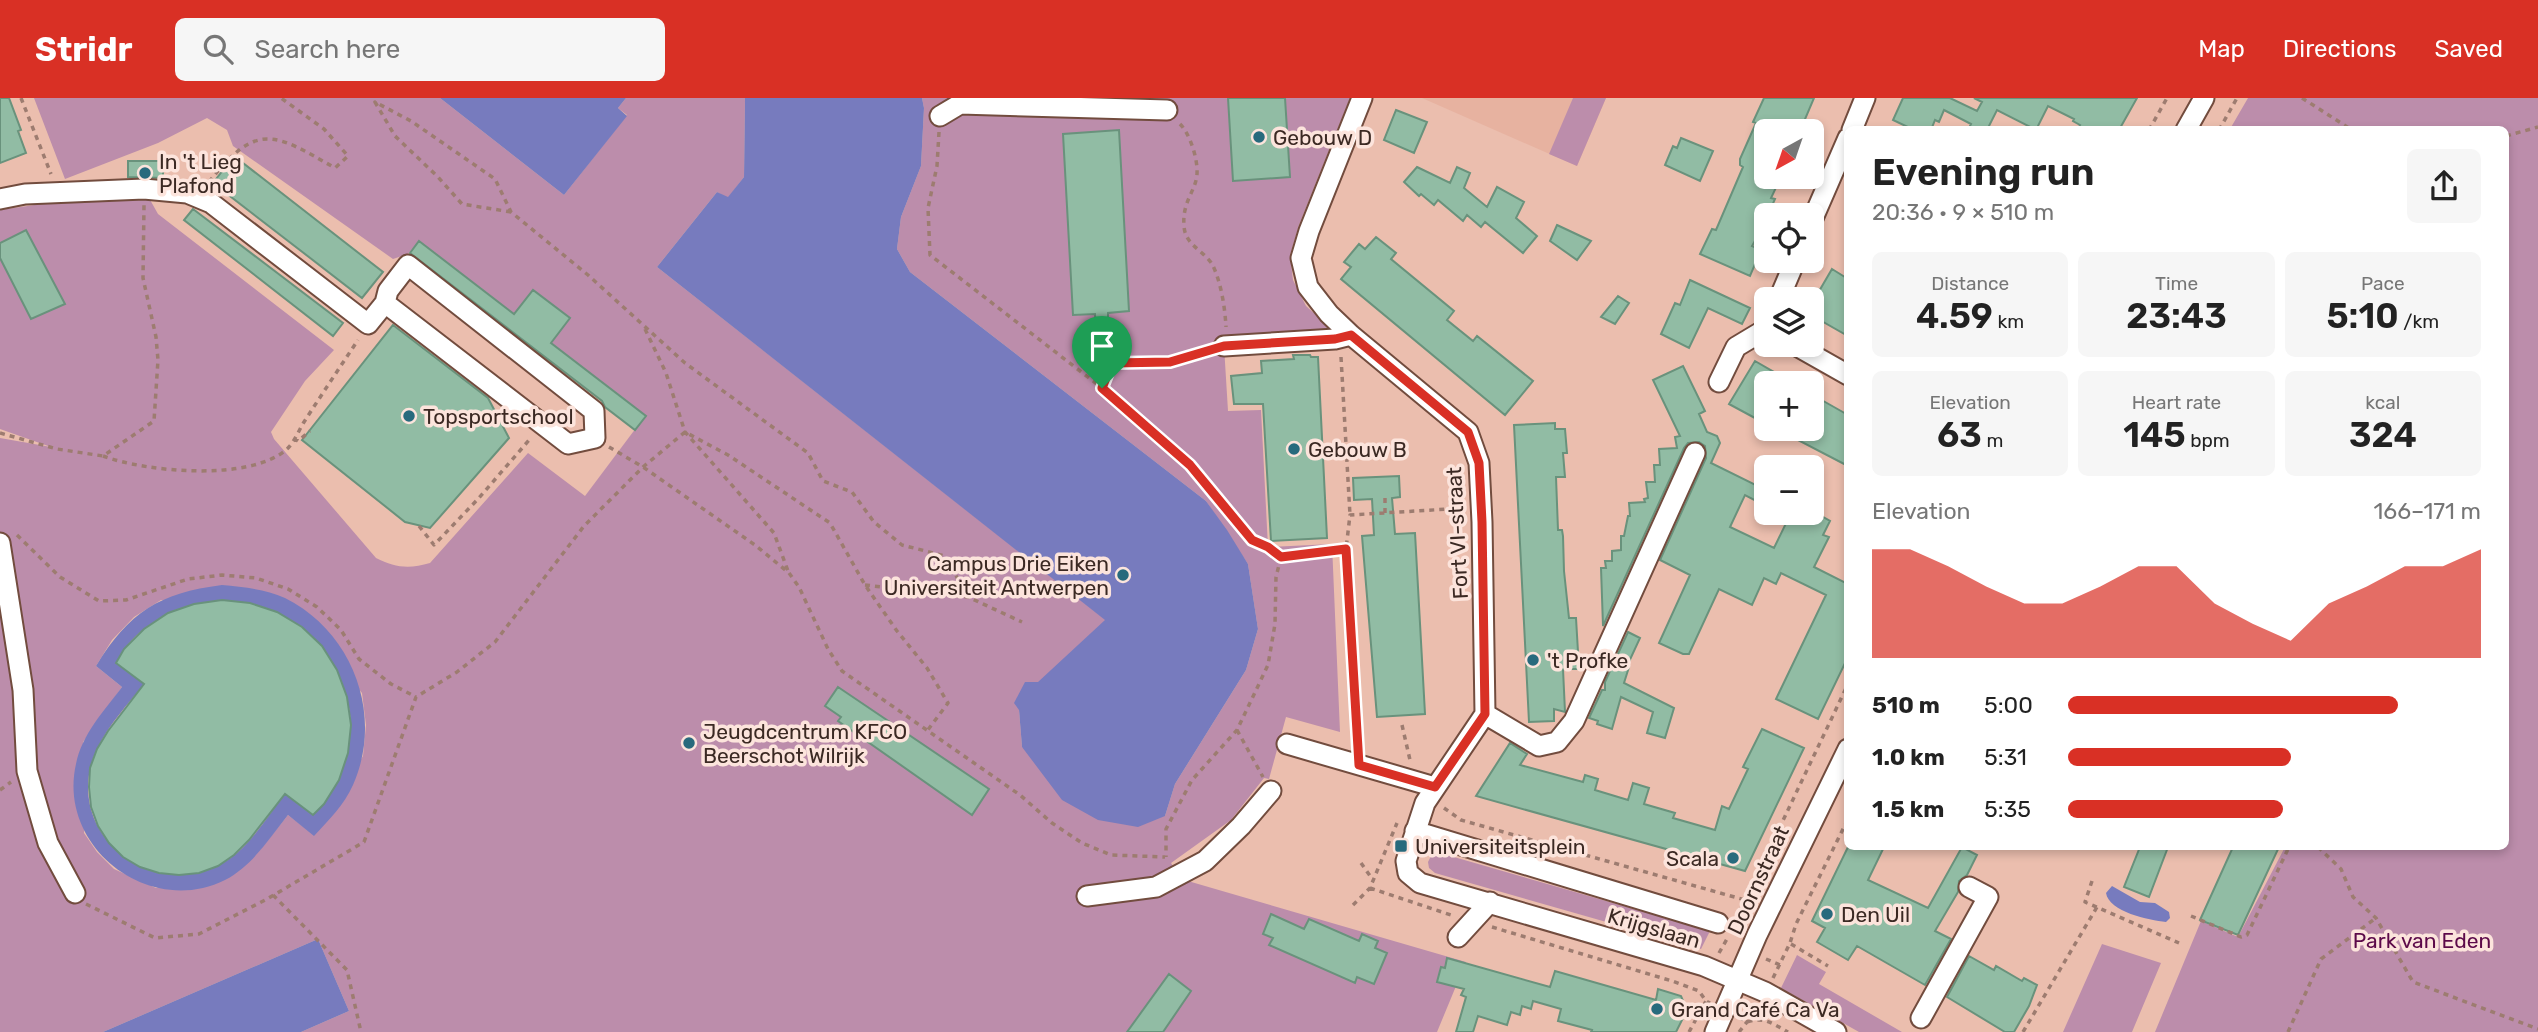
<!DOCTYPE html>
<html lang="en">
<head>
<meta charset="utf-8">
<style>
  :root { --surface:#fff; --page:#f6f6f6; --text:#222; --muted:#767676; --accent:#d93025 }
  body { margin:0; font-family:Rubik,sans-serif; background:var(--page); color:var(--text); height:100vh; display:flex; flex-direction:column; font-size:26px; white-space:nowrap }
  * { box-sizing:border-box; margin:0 }
  p { font-size:23px; color:var(--muted) }
  .icon { flex:none; width:38px; height:38px; fill:none; stroke:currentColor; stroke-width:2; stroke-linecap:round; stroke-linejoin:round }
  .map { position:relative; flex:1; overflow:hidden }
  .sheet { position:absolute; left:1844px; top:28px; width:665px; height:724px; display:flex; flex-direction:column; background:var(--surface); border-radius:10px; box-shadow:0 4px 10px #0003 }
  .sheet>* { flex:none }
  .needle { width:46px; rotate:220deg }
  .buttons { position:absolute; left:1754px; top:21px; display:grid; gap:14px }
  .buttons a { display:grid; place-items:center; width:70px; height:70px; border-radius:10px; background:var(--surface); box-shadow:0 4px 10px #0003; font-size:35px }
  .pin { position:absolute; display:grid; place-items:center; width:60px; height:60px; color:#fff; margin:-72px -30px; border-radius:50% 50% 50% 0; rotate:-45deg; box-shadow:0 0 7px #0007 }
  .pin .icon { rotate:45deg }
  .round { display:grid; place-items:center; flex:none; width:74px; height:74px; border-radius:10px; background:var(--page) }
  .head { display:flex; align-items:center; justify-content:space-between; height:119px; padding:0 28px }
  h1 { font-size:38px; font-weight:600; line-height:52px }
  .metrics { display:grid; grid-template-columns:repeat(3,1fr); gap:10px; height:119px; padding:7px 28px }
  .metrics div { display:grid; align-content:center; border-radius:10px; background:var(--page); text-align:center }
  .metrics b { font-size:35px; font-weight:600 }
  .metrics small { font-size:19px; font-weight:400 }
  .metrics p { font-size:19px }
  .chart { height:196px; padding:14px 28px }
  .chart p { display:flex; justify-content:space-between }
  .chart svg { width:100%; height:126px; margin-top:7px; fill:var(--accent); opacity:.7 }
  ul { padding:0 28px; list-style:none; font-size:23px }
  li { display:grid; grid-template-columns:112px 84px 1fr; align-items:center; height:52px }
  li i { height:18px; border-radius:9px; background:var(--accent) }
  header { display:flex; align-items:center; gap:42px; box-sizing:border-box; height:98px; padding:0 35px; background:var(--accent); color:#fff }
  header strong { font-size:33px }
  nav { display:flex; gap:38px; margin-inline-start:auto; font-size:24px }
  .search { width:490px; height:63px; background:var(--page); display:flex; align-items:center; gap:18px; box-sizing:border-box; padding:0 24px; border-radius:10px; color:var(--muted); font-size:26px }
  .map>svg:first-child { display:block }
  .built { fill:#e7b2a0 }
  .green { fill:#bc8dab; fill-rule:evenodd }
  .water { fill:#777bbe; fill-rule:evenodd }
  .building { fill:#91bca4; stroke:#69927c; stroke-width:2 }
  .lines { fill:none; stroke-linecap:round; stroke-linejoin:round }
  .minor-casing { stroke:#724c3e; stroke-width:23 }
  .path { stroke:#9d7c70; stroke-width:3.5; stroke-dasharray:5 5; stroke-linecap:butt }
  .minor { stroke:#fff; stroke-width:19 }
  .route-casing { stroke:#fff; stroke-width:14 }
  .route { stroke:#d93025; stroke-width:9 }
  .poi-dot { fill:#286a7d; stroke:#fce4dc; stroke-width:2.5 }
  .labels { text-anchor:middle; dominant-baseline:central; stroke-width:7; stroke-linejoin:round; paint-order:stroke }
  .poi-label { font-size:21px; fill:#3b2923; stroke:#fce4dc; text-anchor:start }
  .street-label { font-size:21px; fill:#3b2923; stroke:#fce4dc }
  .park-label { font-size:21px; fill:#5c0949; stroke:#fce4dc }
</style>
</head>
<body>
<header>
<strong>Stridr</strong>
<div class="search"><svg class="icon" aria-label="search" viewBox="0 0 24 24"><circle cx="10" cy="10" r="6"/><path d="M15 15l6 6"/></svg>Search here</div>
<nav><a>Map</a><a>Directions</a><a>Saved</a></nav>
</header>
<div class="map">
<svg width="2538" height="934" viewBox="0 0 2538 934">
  <rect width="100%" height="100%" fill="#ebbeae"/>
  <path class="built" d="M1422,0h184l-29,68z"/>
  <path class="green" d="M34,0h406l124,97 63,-80 -9,-7 8,-10h119l-1,79 -16,21 -11,-6 -60,75 449,353 -68,63 -19,27 3,37 143,69 10,-32 71,-114 12,-41 -10,-65 -42,-63 -296,-229 -13,-23 4,-32 20,-51 3,-58 -2,-10h428l-51,127 -9,30 3,25 13,26 21,19 8,14 -111,7 4,65 33,-1 7,137 64,-3 8,188 -54,-15 -17,62 -5,-1 -33,42 -60,43 10,16 285,83 -29,70h-1136l48,-21 -31,-72 -215,93h-103v-594l51,9 -51,-18v-219l144,-21 14,25 176,136 -29,31 -34,51 3,7 102,119c19,10 34,11 54,5l98,-110 57,43 60,-80 -94,-73 -18,-53 -19,24 -95,-73 -11,13 -15,5 -160,-113 -6,-16 -20,-12 -49,25 -93,36zM284,500l78,95 4,32 -3,31 -49,79 -26,-20 -28,35 -104,38 -42,-19 -17,-17 -13,-19 -1,-91 39,-55 -26,-21 16,-26 22,-23 27,-17z
    M1573,0h33l-29,68 -28,-12z
    M2248,0h290v934h-383l46,-111 37,16 47,-90h221v-717l-276,-1z
    M1440,755l270,78 -9,18 -266,-76 -6,-5 -1,-6 4,-8z
    M2102,846l59,19 -29,69h-69z
    M1797,857l29,17 -7,12 83,48h-43l-78,-44z"/>
  <path class="water" d="M440,0h186l-8,10 9,8 -63,79z
    M745,0h177l2,10 -3,58 -20,51 -4,32 13,23 296,229 21,29 21,34 10,65 -12,41 -71,114 -10,32 -27,11 -40,-7 -36,-20 -40,-53 -3,-37 -5,-7 11,-21h13l67,-62 -448,-353 60,-75 11,5 16,-20z
    M222,487c21,2 43,4 63,13 68,34 99,117 68,187 -9,20 -24,35 -39,51l-26,-21c-19,24 -36,51 -63,65 -76,38 -168,-33 -149,-116 6,-30 28,-53 46,-77l-26,-21c33,-54 63,-73 126,-81zM222,502c57,6 100,29 120,84 5,12 10,30 8,43 -2,12 -8,24 -12,36 -7,20 -9,36 -25,52l-28,-21c-20,25 -39,60 -70,73 -66,28 -143,-29 -124,-102 9,-31 33,-56 53,-81l-28,-21c21,-41 63,-58 106,-63z
    M2112,788l28,16 15,1 14,9 1,6 -4,4c-17,-2 -57,-10 -60,-29z
    M318,841l31,72 -48,21h-198z"/>
  <path class="building" d="M0,0h9l12,32 -3,1 8,22 -26,10z
    M1228,0h57l5,79 -57,4z
    M1764,0h50l-14,33h-34v46h15l-10,21 4,1 -7,16h-2v7l-14,24 9,4 -11,26 -50,-22 12,-25 4,1 27,-63 -3,-2v-6l16,-36 -3,-1z
    M1903,0h47l27,13 5,-9 -8,-4h163l-18,32h-42l3,-5 -7,-4 1,-2 -26,-13 -12,24 -39,-20 -10,20h-19l3,-6 -27,-14 -5,12 -4,-2 -4,10h-17l-21,-10z
    M1396,12l31,12 -13,31 -30,-13z
    M1119,32l10,181 -21,2v35h-12l-1,-34 -22,1 -10,-181z
    M1681,40l32,13 -13,30 -35,-16 8,-19 4,2z
    M234,58l149,116 -21,26 -149,-115z
    M128,63h35v17l-35,-1z
    M1417,69l33,16 7,-16 13,6 -6,15 23,19 10,-20 27,15 -8,16 21,18 -14,17 -38,-31 -4,5 -14,-12 -4,6 -25,-21 -4,5 -13,-11 -2,2 -15,-14z
    M193,111l150,114 -10,13 -149,-116z
    M1557,127l34,16 -14,19 -27,-19z
    M26,132l39,74 -34,15 -31,-61v-15z
    M1376,139l20,16 -5,6 63,52 -7,9 26,21 4,-5 56,45 -28,34 -164,-136 10,-12 -7,-5 15,-18 6,5z
    M419,143l95,73 19,-24 37,28 -19,25 95,73 -11,14 -30,-23 -3,-6 -192,-148z
    M1832,171l16,10v57l-37,-21v-10z
    M1690,182l60,28 -8,16 -34,-16 -19,40 -28,-14 14,-31 5,2z
    M1618,198l11,7 -14,21 -14,-7z
    M393,227l95,73 21,40 -79,90 -25,-6 -103,-82z
    M1293,257h17l1,2h7l9,181 -56,3 -8,-137h-29l-3,-28 31,-3 -1,-12 33,-2z
    M1755,263l38,22h-27v41l-37,-20z
    M1683,268l22,45 -6,3 8,18 10,4 3,7 -9,20 55,27v16l-21,-11 -15,32 44,21 17,-35h25l14,8 -7,14 6,2 -15,30 34,17v73l-30,62 -42,-20 50,-104 -45,-22 -5,11 -12,-6 -12,27 -33,-16 -30,65h-6l-24,-11 31,-68 -30,-15 46,-102 -1,-12 -6,-4 -11,1 -4,5 -81,178 -2,-58h5l-1,-7h7v-10l9,-1v-14h3l4,-20h2l-1,-13 16,-1 -1,-3 4,-1 -2,-16h9l-1,-17h6l-1,-16 18,-1 -2,-11 5,-1 -27,-56z
    M1811,296l37,21v51l-71,-37h34z
    M1555,325v6h10l2,24h-4l2,24h-9l2,53h4l1,6 1,35 5,47h7l3,51h-16l2,43 -11,-3v12l-25,1 -15,-297z
    M1399,378l1,21 -8,1 3,36 20,-1 10,181 -48,3 -15,-181 12,-1 -2,-36 -18,1 -1,-22z
    M222,502l28,3 27,9 25,15 20,19 15,24 10,27 4,28 -3,28 -9,27 -15,24 -11,11 -28,-21 -36,46 -15,15 -16,11 -19,7 -20,2 -20,-2 -19,-6 -17,-10 -14,-14 -11,-17 -7,-19 -2,-20 1,-19 7,-19 11,-18 36,-47 -28,-21 8,-14 20,-20 24,-16 26,-9z
    M1628,534l12,6 -13,28 2,1 -5,16 50,25 -9,30 -18,-5 6,-21 -32,-15 -9,32 -15,-5 1,-3 -9,-3 13,-28h3v-8z
    M838,589l151,102 -17,26 -134,-94 3,-4 -16,-11z
    M1762,631l42,19 -59,123 -269,-75 34,-53 17,11 -7,11 63,17 2,-7 13,4 -3,11 33,10 5,-17 16,5 -5,16 31,9 -2,5 42,12 7,-24 7,3 19,-40 -5,-2z
    M1848,749h36l-16,33 60,28 34,-61 15,8 -10,20 -8,6 -1,11 -23,39 16,8 -26,46 -68,-39 -9,14 -31,-18 8,-14 -13,-7z
    M2140,749h28l-19,50 -25,-10z
    M2233,749h46l-41,88 -38,-15z
    M1271,816l33,15 5,-10 50,22 3,-7 16,7 -3,7 12,5 -13,31 -17,-7 -2,6 -86,-38 4,-7 -10,-4z
    M1969,858l25,14 2,-4 26,15 2,-3 13,7 -8,21 -15,26h-9l-58,-35z
    M1447,860l103,29 5,-16 101,29 2,-11 23,7 6,14 -11,22h-85l1,-2 -34,-9 3,-12 -28,-8 -2,8 -9,-3 -2,9 -9,-3 -4,13 -29,-9 -5,16h-17l10,-35 -5,-2 3,-6 -27,-7 4,-15 4,1z
    M1169,876l22,17 -28,41h-36z"/>
  <g class="lines">
    <g class="minor-casing">
      <path id="minor" d="M1362,0l-53,133 -8,27 7,29 21,27 22,21 117,97 11,31 3,59 3,192 -60,89 -19,58 2,12 12,10 284,83 61,26 71,40
        M940,18l20,-12 207,6
        M1852,32l13,-32
        M2186,32l18,-32
        M0,101l25,-5 119,-5 43,4 24,10 157,121 17,-21 3,-12 20,-26 186,146 1,27 -27,6 -183,-141
        M1811,125l37,-85
        M1779,201l16,-38
        M1795,247l53,30
        M1224,248l111,-7 16,-4
        M1719,284l17,-35 30,-18
        M0,445l23,147 4,81 21,72 27,50
        M1485,616l54,32 18,-4 17,-21 121,-268
        M1287,646l148,43
        M1415,733l303,92
        M1087,798l69,-9 49,-26 36,-35 30,-35
        M1458,839l32,-35
        M1921,920l67,-121 -19,-10
        M1715,934l42,-97 91,-186"/>
    </g>
    <path class="path" d="M21,0l30,76
      M2302,0l50,32
      M1180,26c10,10 18,35 17,50 -1,17 -15,27 -13,52 1,19 19,24 28,38 9,17 13,44 14,63
      M2149,32l18,-32
      M2219,32l18,-32
      M939,34l-2,34 -9,42 2,47 172,133 88,77 62,75 16,7 13,10 -5,20 -1,47 -7,41 -31,65 -45,50 -26,49v28
      M2506,38l32,-9
      M209,84c48,-61 65,-49 126,-14l13,-12 -24,-27 -43,-31
      M511,114l-49,-8 -24,-27 -43,-41 -20,-34 36,19 84,58 16,33 77,63 97,88 123,90 15,28 29,11 22,30 28,23 43,11 23,41
      M1102,225l10,40
      M645,231l21,44 19,59 89,101 14,38
      M1341,259l9,158
      M1102,290l10,-25 58,-1 38,-11
      M0,335l57,16 46,7 51,-35 4,-61 -2,-23 -13,-59 1,-73
      M294,340l4,3 12,-10
      M609,349l34,20 112,78 34,28 10,14 29,62 14,22 178,124 32,28 30,20 29,12 54,2
      M103,358c43,16 147,26 184,-7 7,-6 12,-19 17,-27 18,-28 36,-55 54,-82
      M1385,400v15
      M419,428l15,19 44,-46 52,-60
      M17,437l43,42 39,24 27,-1 62,-21 34,-4 34,3 32,11 29,18 24,23 18,29 32,25 25,13
      M1281,459l65,-8
      M865,487l103,12 54,25
      M1402,627l8,35
      M1237,632l26,47
      M1358,647l-12,-196 4,-34 115,-7
      M0,692l11,-8
      M1444,710l17,12 284,80
      M2318,749l23,22 12,28 23,21 37,64 125,47
      M1361,765l12,17
      M2092,783l-7,21 94,41
      M1370,790l84,28
      M273,797l74,75 14,62
      M86,806l69,34 44,-4 68,-35 97,-57 52,-145 41,-25 38,-30 89,-116 59,-59 42,-35 43,23 102,68 35,62 32,46 30,37 21,35 -21,28
      M1353,807l17,-17 27,-65
      M2191,818l50,21 6,-2 42,-88
      M1736,821l112,-235
      M1492,829l180,54 27,10 7,10 4,2
      M1791,846l37,22
      M1719,855l8,-14
      M1766,861l14,6
      M1773,880l17,-35 6,-19 52,-105
      M1739,919l8,5c17,-6 26,2 41,10
      M1689,934l17,-31
      M1739,934l20,-25
      M2023,934l74,-125
      M2288,934l33,-73 55,-41"/>
    <use href="#minor" class="minor"/>
  </g>
  <g class="lines">
    <g class="route-casing">
      <path id="route" d="M1351,237l117,97 11,31 3,59 3,192 -50,73 -76,-22 -13,-216 -65,8 -13,-10 -16,-7 -62,-75 -88,-77 10,-25 58,-1 54,-16 111,-7z"/>
    </g>
    <use href="#route" class="route"/>
  </g>
  <g class="poi-dot">
    <circle cx="1259" cy="39" r="7"/>
    <circle cx="145" cy="75" r="7"/>
    <circle cx="409" cy="318" r="7"/>
    <circle cx="1294" cy="351" r="7"/>
    <circle cx="1123" cy="477" r="7"/>
    <circle cx="1533" cy="562" r="7"/>
    <circle cx="689" cy="645" r="7"/>
    <rect x="1394" y="741" width="14" height="14" rx="3.5"/>
    <circle cx="1733" cy="760" r="7"/>
    <circle cx="1827" cy="816" r="7"/>
    <circle cx="1657" cy="911" r="7"/>
  </g>
  <g class="labels">
    <g class="poi-label">
      <text x="1273" y="39">Gebouw D</text>
      <text x="159" y="63">In 't Lieg<tspan x="159" dy="24">Plafond</tspan></text>
      <text x="423" y="318">Topsportschool</text>
      <text x="1308" y="351">Gebouw B</text>
      <text x="1109" y="465" text-anchor="end">Campus Drie Eiken<tspan x="1109" dy="24">Universiteit Antwerpen</tspan></text>
      <text x="1547" y="562">'t Profke</text>
      <text x="703" y="633">Jeugdcentrum KFCO<tspan x="703" dy="24">Beerschot Wilrijk</tspan></text>
      <text x="1415" y="748">Universiteitsplein</text>
      <text x="1719" y="760" text-anchor="end">Scala</text>
      <text x="1841" y="816">Den Uil</text>
      <text x="1671" y="911">Grand Café Ca Va</text>
    </g>
    <g class="street-label">
      <text transform="translate(1457 435) rotate(-93)">Fort VI-straat</text>
      <text transform="translate(1758 782) rotate(-65)">Doornstraat</text>
      <text transform="translate(1654 830) rotate(16)">Krijgslaan</text>
    </g>
    <g class="park-label">
      <text x="2422" y="842">Park van Eden</text>
    </g>
  </g>
</svg>
<div class="buttons">
<a><svg class="needle" viewBox="-14 -14 28 28"><path d="M0-13l5 13h-10z" fill="#e53935"/><path d="M0 13l5-13h-10z" fill="#767676"/></svg></a>
<a><svg class="icon" aria-label="locate" viewBox="0 0 24 24"><circle cx="12" cy="12" r="6"/><path d="M12 2v4M12 18v4M2 12h4M18 12h4"/></svg></a>
<a><svg class="icon" aria-label="layers" viewBox="0 0 24 24"><path d="M12 4l9 5-9 5-9-5zM3 14l9 5 9-5"/></svg></a>
<a>+</a>
<a>−</a>
</div>
<div class="pin" style="left:1102px;top:290px;background:#1e9e55"><svg class="icon" aria-label="arrive" viewBox="0 0 24 24"><path d="M6 21V4h12l-3 4 3 4H6"/></svg></div>
<section class="sheet">
<div class="head"><div><h1>Evening run</h1><p>20:36 · 9 × 510 m</p></div><a class="round"><svg class="icon" aria-label="share" viewBox="0 0 24 24"><path d="M12 15V3M7 8l5-5 5 5M5 13v7h14v-7"/></svg></a></div>
<div class="metrics">
<div><p>Distance</p><b>4.59<small> km</small></b></div>
<div><p>Time</p><b>23:43</b></div>
<div><p>Pace</p><b>5:10<small> /km</small></b></div>
</div>
<div class="metrics">
<div><p>Elevation</p><b>63<small> m</small></b></div>
<div><p>Heart rate</p><b>145<small> bpm</small></b></div>
<div><p>kcal</p><b>324</b></div>
</div>
<div class="chart"><p><span>Elevation</span>166–171 m</p>
<svg viewBox="0 0 160 44" preserveAspectRatio="none"><path d="M0 44V6L10 6L20 12L30 19L40 25L50 25L60 19L70 12L80 12L90 25L100 32L110 38L120 25L130 19L140 12L150 12L160 6V44z"/></svg>
</div>
<ul>
<li><b>510 m</b>5:00<i style="width:80%"></i></li>
<li><b>1.0 km</b>5:31<i style="width:54%"></i></li>
<li><b>1.5 km</b>5:35<i style="width:52%"></i></li>
</ul>
</section>
</div>
</body>
</html>
